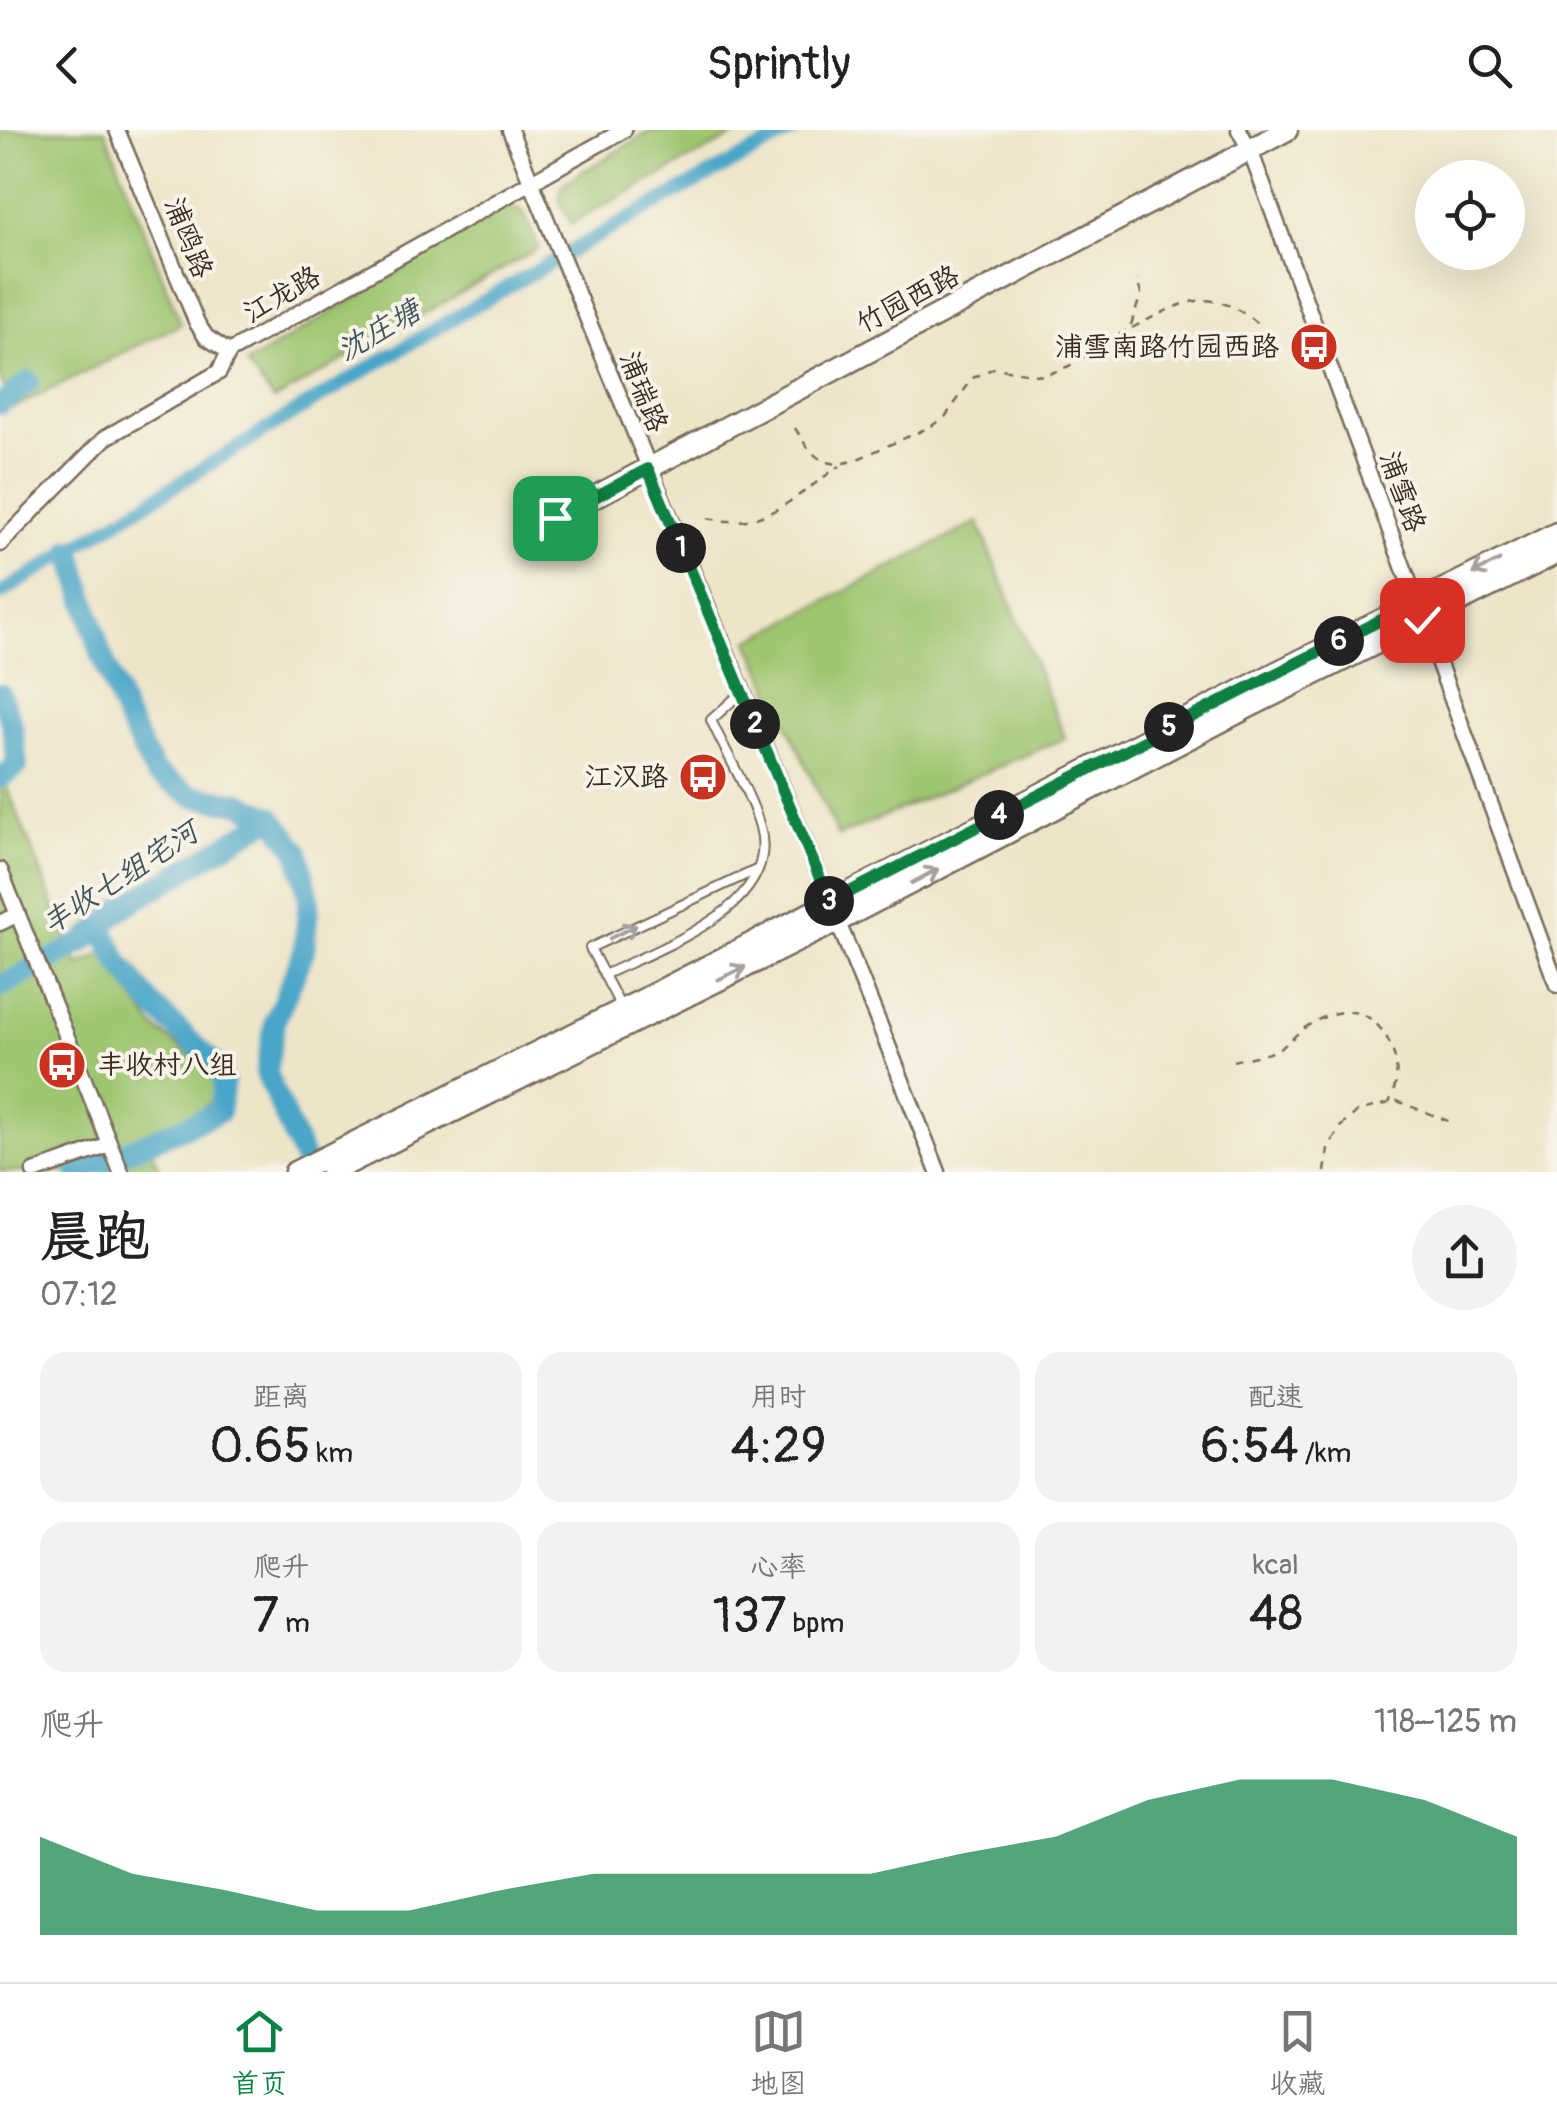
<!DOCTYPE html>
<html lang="zh">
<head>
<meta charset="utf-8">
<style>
  :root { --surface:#fff; --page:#f2f2f2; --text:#222; --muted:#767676; --line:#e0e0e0; --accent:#0b8043 }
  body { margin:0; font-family:Pangolin,"LXGW WenKai TC",sans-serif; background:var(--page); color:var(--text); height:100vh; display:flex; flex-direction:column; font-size:38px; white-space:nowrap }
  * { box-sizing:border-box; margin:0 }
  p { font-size:32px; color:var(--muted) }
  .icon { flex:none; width:55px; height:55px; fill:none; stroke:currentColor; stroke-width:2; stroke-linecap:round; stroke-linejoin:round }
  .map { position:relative; height:1042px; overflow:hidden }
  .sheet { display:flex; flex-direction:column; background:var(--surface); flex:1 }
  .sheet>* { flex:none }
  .fabs { position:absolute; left:1415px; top:30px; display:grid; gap:20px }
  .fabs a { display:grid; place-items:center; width:110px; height:110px; border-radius:50%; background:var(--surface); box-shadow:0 10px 40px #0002; font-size:50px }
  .pin { position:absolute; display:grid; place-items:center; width:85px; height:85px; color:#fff; margin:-42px; border-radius:20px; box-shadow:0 5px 15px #0006 }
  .km { position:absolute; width:50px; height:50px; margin:-25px; border-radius:50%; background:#222; color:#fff; font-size:28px; line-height:50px; text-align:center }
  .round { display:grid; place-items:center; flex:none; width:105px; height:105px; border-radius:52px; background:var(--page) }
  .headline { display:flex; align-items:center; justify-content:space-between; height:170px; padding:0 40px }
  h1 { font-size:55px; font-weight:600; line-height:75px }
  .stats { display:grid; grid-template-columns:repeat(3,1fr); gap:15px; height:170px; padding:10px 40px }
  .stats div { display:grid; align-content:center; border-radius:25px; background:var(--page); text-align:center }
  .stats b { font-size:50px; font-weight:600 }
  .stats small { font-size:28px; font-weight:400 }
  .stats p { font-size:28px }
  .chart { height:280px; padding:20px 40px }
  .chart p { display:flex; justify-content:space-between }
  .chart svg { width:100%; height:180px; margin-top:10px; fill:var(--accent); opacity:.7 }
  header { display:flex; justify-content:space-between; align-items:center; height:130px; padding:0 40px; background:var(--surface); font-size:45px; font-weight:600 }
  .tab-bar { display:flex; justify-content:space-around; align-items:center; height:140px; border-top:2px solid var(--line); background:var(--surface); font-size:28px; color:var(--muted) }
  .tab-bar a { display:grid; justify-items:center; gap:5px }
  .tab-bar .current { color:var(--accent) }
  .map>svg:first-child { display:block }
  .green { fill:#9ec570; stroke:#6c7847; stroke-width:2.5 }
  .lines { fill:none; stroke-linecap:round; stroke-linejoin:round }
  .canal { stroke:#4aa6c8; stroke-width:14 }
  .river { stroke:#4aa6c8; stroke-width:22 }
  .lane-casing { stroke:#7a6b5a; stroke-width:12 }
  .street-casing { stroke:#7a6b5a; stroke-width:19 }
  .secondary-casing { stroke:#7a6b5a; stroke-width:25 }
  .path { stroke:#7a6b5a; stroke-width:2.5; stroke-dasharray:8 8; stroke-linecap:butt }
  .lane { stroke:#fff; stroke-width:8 }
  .street { stroke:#fff; stroke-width:14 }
  .secondary { stroke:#fff; stroke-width:20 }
  .oneway { stroke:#a79f9a }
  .route-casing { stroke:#fff; stroke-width:20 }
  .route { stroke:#0b8043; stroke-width:12 }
  .labels { text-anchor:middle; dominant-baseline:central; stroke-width:8; stroke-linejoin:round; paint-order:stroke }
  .street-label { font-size:28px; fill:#3b2a1e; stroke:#f7f3e8 }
  .poi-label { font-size:28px; fill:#3b2a1e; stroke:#f7f3e8; text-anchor:end }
  .water-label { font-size:30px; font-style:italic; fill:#40555a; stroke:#f7f3e8 }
</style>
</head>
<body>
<header><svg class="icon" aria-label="back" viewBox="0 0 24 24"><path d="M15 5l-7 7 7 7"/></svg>Sprintly<svg class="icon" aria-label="search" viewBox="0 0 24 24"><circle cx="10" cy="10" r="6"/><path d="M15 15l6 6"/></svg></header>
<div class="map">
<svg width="1557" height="1042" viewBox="0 0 1557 1042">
  <rect width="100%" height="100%" fill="#f7f3e8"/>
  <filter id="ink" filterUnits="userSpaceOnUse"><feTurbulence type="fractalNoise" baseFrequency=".01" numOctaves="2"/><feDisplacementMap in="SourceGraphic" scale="20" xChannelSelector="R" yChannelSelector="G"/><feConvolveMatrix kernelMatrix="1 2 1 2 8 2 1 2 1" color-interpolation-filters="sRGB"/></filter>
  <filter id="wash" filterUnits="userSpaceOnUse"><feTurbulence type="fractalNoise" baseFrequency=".0048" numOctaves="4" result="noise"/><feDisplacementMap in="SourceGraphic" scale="40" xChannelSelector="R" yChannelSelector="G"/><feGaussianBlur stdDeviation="2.25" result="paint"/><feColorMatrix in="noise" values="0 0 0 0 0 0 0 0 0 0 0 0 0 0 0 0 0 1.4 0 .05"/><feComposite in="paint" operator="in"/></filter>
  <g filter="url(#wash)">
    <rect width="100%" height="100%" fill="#eee5c9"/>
    <path class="green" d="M0,0h105l76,194 -168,84 -13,-30z
      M652,0h93l-174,93 -12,-24 5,-16z
      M513,77l10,4 16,37 -265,152 -28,-36 254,-154z
      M978,392l87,216 -227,98 -89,-195z
      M0,640l78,195 25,-11 51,73 61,48 -2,25 -17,14 -51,19 16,39h-161z"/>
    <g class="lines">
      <path class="canal" d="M0,464c260,-162 522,-323 795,-464"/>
      <path class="river" d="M0,274l29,-22
        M71,420l29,101 27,69 28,53 37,23 47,7 33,14 26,34 11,47 -5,53 -29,70 -9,52 43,99
        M0,564l12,30 5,42 -17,12
        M0,857l82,-44 39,-34 151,-92
        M77,1042l142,-60 5,-29 -8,-18 -65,-61 -32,-42 -18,-36"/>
    </g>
  </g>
  <g filter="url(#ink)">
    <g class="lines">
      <g class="lane-casing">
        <path id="lane" d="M604,845c56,-28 178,-67 156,-148 -10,-35 -34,-74 -49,-107l31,-28
          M622,879l-32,-61 168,-79"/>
      </g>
      <g class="street-casing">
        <path id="street" d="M117,0l80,193 9,14 23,15
          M510,0c141,348 291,692 428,1042
          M1239,0l11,20 307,835
          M0,414l105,-106 114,-66 10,-20 395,-222
          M0,740l121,302
          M0,793l16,-8
          M34,1042l76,-27"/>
      </g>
      <g class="secondary-casing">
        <path id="secondary" d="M555,388l732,-388
          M295,1042l347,-172 633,-327 282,-140
          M331,1042l507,-251 413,-215 306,-153"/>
      </g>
      <path class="path" d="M1132,198c51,-26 78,-45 127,-3
        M795,298c15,25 26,42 58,33l77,-34 15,-10 28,-39 21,-10 50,8 25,-10 61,-38 11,-34 -4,-15
        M708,388c58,14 87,-23 132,-52
        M1233,931c14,-4 32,-5 46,-12 9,-5 16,-14 24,-20 33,-23 66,-27 86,13 10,21 10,40 0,61
        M1325,1042l3,-24 12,-21 18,-16 39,-10 59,23"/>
      <use href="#lane" class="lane"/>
      <use href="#street" class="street"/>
      <use href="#secondary" class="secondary"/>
    </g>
    <defs><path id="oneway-shaft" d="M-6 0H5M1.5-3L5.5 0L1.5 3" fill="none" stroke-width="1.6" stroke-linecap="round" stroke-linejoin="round" transform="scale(2.5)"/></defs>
    <g class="oneway">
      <use href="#oneway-shaft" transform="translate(1486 437) rotate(154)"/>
      <use href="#oneway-shaft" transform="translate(925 746) rotate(-28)"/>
      <use href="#oneway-shaft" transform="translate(623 802) rotate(-26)"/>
      <use href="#oneway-shaft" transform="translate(732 843) rotate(-26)"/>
    </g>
  </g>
  <g class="lines" filter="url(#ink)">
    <g class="route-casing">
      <path id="route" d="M555,388l93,-49 182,433 586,-300 6,18"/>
    </g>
    <use href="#route" class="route"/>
  </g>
  <defs>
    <g id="bus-disc" transform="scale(2.5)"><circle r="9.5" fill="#c8321e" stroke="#f7f3e8"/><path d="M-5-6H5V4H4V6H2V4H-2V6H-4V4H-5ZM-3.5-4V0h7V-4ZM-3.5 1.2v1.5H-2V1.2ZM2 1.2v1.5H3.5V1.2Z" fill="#fff"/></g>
  </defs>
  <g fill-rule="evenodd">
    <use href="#bus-disc" x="1314" y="217"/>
    <use href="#bus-disc" x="703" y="647"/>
    <use href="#bus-disc" x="62" y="935"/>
  </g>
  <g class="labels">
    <g class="street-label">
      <text transform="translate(188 108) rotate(68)">浦鸥路</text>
      <text transform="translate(282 165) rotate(-30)">江龙路</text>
      <text transform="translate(908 170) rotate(-28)">竹园西路</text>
      <text transform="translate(643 262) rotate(68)">浦瑞路</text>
      <text transform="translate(1402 362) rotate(70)">浦雪路</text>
    </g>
    <g class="poi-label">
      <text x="1279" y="217">浦雪南路竹园西路</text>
      <text x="668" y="647">江汉路</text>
      <text x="97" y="935" text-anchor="start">丰收村八组</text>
    </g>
    <g class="water-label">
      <text transform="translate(379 201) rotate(-30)">沈庄塘</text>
      <text transform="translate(120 748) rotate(-33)">丰收七组宅河</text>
    </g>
  </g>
</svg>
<div class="fabs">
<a><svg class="icon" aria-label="locate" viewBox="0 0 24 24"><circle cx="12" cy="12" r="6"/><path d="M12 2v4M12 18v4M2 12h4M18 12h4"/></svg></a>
</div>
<div class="pin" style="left:555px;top:388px;background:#1e9e55"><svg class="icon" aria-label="arrive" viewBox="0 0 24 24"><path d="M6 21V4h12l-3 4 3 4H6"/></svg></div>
<div class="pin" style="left:1422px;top:490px;background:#d93025"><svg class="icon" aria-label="check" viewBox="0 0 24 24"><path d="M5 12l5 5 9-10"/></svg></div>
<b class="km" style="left:681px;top:418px">1</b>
<b class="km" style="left:755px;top:594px">2</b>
<b class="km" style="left:829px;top:771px">3</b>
<b class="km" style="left:999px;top:685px">4</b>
<b class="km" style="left:1169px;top:597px">5</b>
<b class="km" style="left:1339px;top:511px">6</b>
</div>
<section class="sheet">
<div class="headline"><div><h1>晨跑</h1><p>07:12</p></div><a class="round"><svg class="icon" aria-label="share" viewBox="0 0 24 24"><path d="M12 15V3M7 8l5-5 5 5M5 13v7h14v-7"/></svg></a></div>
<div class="stats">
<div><p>距离</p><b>0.65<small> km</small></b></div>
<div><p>用时</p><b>4:29</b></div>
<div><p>配速</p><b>6:54<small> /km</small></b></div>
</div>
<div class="stats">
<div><p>爬升</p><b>7<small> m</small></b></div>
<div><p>心率</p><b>137<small> bpm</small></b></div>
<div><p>kcal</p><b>48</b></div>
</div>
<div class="chart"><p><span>爬升</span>118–125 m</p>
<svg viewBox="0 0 160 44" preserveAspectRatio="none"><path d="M0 44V20L10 29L20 33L30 38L40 38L50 33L60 29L70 29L80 29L90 29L100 24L110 20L120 11L130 6L140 6L150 11L160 20V44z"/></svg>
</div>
</section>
<nav class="tab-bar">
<a class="current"><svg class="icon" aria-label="home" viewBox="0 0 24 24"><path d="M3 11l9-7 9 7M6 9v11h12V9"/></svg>首页</a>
<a><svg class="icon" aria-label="map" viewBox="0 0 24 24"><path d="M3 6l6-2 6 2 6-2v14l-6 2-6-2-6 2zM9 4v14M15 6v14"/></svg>地图</a>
<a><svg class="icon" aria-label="saved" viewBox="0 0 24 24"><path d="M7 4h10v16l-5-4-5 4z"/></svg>收藏</a>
</nav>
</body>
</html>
